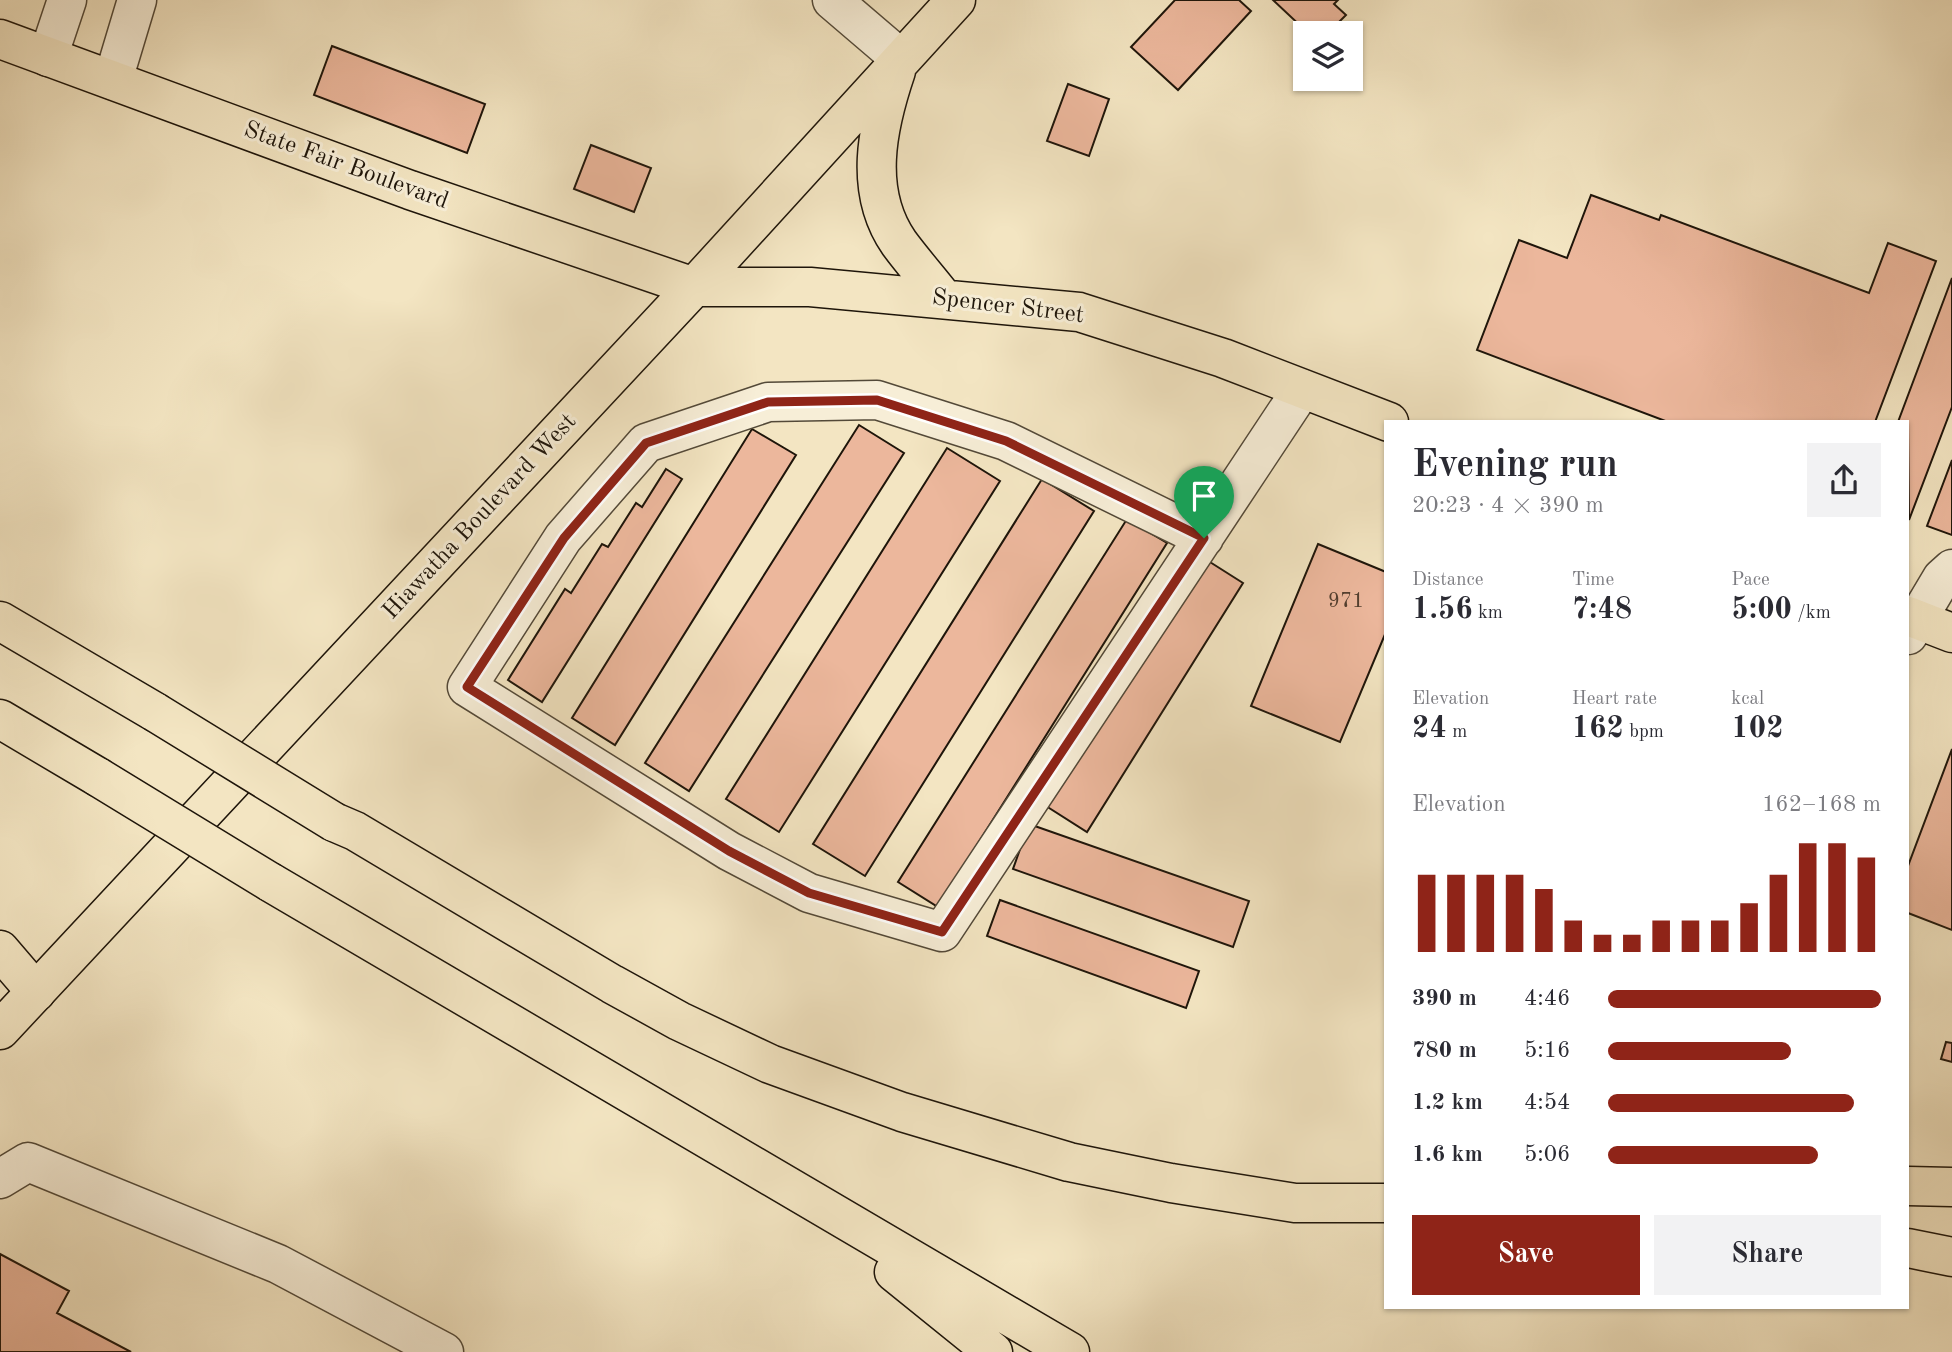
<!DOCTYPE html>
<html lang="en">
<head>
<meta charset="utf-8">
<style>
  :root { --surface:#fff; --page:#f2f2f3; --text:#2b2b33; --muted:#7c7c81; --accent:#8f2418 }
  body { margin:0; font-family:"Old Standard TT",serif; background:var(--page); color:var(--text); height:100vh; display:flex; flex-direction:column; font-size:26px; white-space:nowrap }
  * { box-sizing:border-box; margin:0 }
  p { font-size:23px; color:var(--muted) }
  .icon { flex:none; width:38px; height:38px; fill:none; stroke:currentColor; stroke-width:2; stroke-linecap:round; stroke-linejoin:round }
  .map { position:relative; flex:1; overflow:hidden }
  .drawer { position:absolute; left:1384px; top:420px; width:525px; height:889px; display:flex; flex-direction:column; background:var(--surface); border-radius:0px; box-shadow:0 2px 5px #0004 }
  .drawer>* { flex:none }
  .fabs { position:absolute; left:1293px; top:21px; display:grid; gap:14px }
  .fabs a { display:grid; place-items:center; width:70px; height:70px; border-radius:0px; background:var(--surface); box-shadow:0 2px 5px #0004; font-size:35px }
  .pin { position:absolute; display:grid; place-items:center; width:60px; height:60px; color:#fff; margin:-72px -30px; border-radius:50% 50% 50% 0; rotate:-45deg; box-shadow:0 0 7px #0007 }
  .pin .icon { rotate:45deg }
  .round { display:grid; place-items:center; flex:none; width:74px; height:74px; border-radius:0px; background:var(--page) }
  .overview { display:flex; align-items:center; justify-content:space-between; height:119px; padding:0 28px }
  h1 { font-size:38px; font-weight:600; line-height:52px }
  .stats { display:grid; grid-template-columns:repeat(3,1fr); gap:10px; height:119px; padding:7px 28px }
  .stats div { display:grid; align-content:center }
  .stats b { font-size:30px; font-weight:600 }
  .stats small { font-size:19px; font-weight:400 }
  .stats p { font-size:19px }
  .chart { height:196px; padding:14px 28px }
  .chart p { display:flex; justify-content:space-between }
  .chart svg { width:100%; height:126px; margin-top:7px; stroke:var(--accent); stroke-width:6 }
  .button { display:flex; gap:14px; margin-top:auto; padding:14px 28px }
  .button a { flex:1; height:80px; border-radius:0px; background:var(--accent); color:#fff; font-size:28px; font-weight:600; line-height:80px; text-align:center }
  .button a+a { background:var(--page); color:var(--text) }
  ul { padding:0 28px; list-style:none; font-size:23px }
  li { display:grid; grid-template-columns:112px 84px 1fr; align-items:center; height:52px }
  li i { height:18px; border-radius:9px; background:var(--accent) }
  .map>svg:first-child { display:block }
  .building { fill:#ecb79c; stroke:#1e150a; stroke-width:2 }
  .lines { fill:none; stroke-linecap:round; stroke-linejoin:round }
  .minor-casing { stroke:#534938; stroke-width:41 }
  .major-casing { stroke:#1e150a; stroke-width:41 }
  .highway-casing { stroke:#1e150a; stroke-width:41 }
  .minor { stroke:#f7eed7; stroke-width:38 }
  .major { stroke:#f3e5c2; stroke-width:38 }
  .highway { stroke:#f3e5c2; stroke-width:38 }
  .highway-bridge-casing { stroke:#1e150a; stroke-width:41; stroke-linecap:butt }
  .highway-bridge { stroke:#f3e5c2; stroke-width:38 }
  .route-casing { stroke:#fff; stroke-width:14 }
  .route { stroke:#8f2418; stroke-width:9 }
  .labels { text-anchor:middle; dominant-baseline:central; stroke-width:6; stroke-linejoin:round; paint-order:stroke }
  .number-label { font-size:21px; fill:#523e2e }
  .street-label { font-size:24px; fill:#1e150a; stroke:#f7eed7 }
</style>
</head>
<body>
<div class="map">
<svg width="1952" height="1352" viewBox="0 0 1952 1352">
  <rect width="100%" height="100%" fill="#f3e5c2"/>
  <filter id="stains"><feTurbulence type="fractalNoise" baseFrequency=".00286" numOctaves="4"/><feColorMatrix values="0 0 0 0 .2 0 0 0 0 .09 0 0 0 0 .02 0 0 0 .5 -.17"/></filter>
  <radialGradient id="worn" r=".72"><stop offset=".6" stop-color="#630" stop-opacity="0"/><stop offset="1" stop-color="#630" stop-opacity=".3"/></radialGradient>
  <path class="building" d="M1175,0h64l12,11 -73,79 -47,-43z
    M1273,0h65l-4,4 12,11 -18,18h-8l-7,-6 -6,5z
    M332,46l153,58 -18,49 -153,-58z
    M1068,84l41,15 -20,57 -42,-15z
    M591,145l60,23 -17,44 -60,-23z
    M1591,195l68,25 2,-5 208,78 19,-50 48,18 -61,161h-207l-191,-72 42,-110 48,18z
    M1952,278v129l-43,113 -1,-98h-10z
    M859,425l45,28 -215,338 -44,-28z
    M752,429l44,26 -181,290 -43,-27z
    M947,448l53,33 -221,351 -53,-33z
    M1952,460v75l-25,-9z
    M666,469l16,10 -140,223 -34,-22 57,-91 6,4 31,-49 6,3 28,-44 6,4z
    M1042,479l52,32 -229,365 -52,-32z
    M1127,519l40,24 -229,364 -40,-25z
    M1318,544l68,28v60l-46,110 -89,-36z
    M1202,557l41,26 -156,249 -41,-26z
    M1952,749v181l-44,-17v-47z
    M1029,824l220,77 -16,46 -220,-78z
    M1000,900l199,71 -13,37 -199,-72z
    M1946,1042l6,1v19l-11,-3z
    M0,1254l69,37 -12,22 74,39h-131z"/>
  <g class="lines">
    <g class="minor-casing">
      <path id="minor" d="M832,0l69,59
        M48,57l19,-57
        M113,80l24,-80
        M1204,538l-198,-97 -129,-41 -109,2 -122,41 -83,95 -96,149 262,164 80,42 133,39 360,-543
        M1908,635l34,-57 10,-9
        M0,1179l28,-17 250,102 166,88"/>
    </g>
    <g class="major-casing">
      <path id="major" d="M0,39l410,151 284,97h116l269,25 144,46 166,64
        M896,71c-19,56 -33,120 3,172 14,19 30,37 44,55
        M1908,616l44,17
        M0,1030l694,-743 262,-287"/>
    </g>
    <g class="highway-casing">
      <path id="highway" d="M0,621l155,91
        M0,719l98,58
        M334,822l21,9 257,153 67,37 91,43 132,48 167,50 102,21 124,20h91
        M270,882l800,470
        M0,950l36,42
        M1908,1186l44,1
        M1908,1248l44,9
        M894,1272l99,80"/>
    </g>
    <use href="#minor" class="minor"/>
    <use href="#major" class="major"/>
    <use href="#highway" class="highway"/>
    <g class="highway-bridge-casing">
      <path id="highway-bridge" d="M155,712l179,110
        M98,777l172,105"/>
    </g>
    <use href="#highway-bridge" class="highway-bridge"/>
  </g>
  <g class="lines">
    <g class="route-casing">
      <path id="route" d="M877,400l129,41 198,97 -262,394 -133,-39 -80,-42 -262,-164 97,-149 82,-95 122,-41z"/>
    </g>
    <use href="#route" class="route"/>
  </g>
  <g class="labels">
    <g class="number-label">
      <text x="1346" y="601">971</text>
    </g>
    <g class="street-label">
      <text transform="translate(346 166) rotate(20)">State Fair Boulevard</text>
      <text transform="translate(1008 307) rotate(7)">Spencer Street</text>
      <text transform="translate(480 517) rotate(-47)">Hiawatha Boulevard West</text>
    </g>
  </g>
  <rect width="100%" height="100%" filter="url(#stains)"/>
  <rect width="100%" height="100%" fill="url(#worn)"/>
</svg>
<div class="fabs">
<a><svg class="icon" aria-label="layers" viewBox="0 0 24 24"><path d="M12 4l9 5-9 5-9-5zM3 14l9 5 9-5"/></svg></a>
</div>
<div class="pin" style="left:1204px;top:538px;background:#1e9e55"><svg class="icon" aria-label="arrive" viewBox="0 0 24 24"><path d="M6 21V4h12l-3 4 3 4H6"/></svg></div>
<section class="drawer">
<div class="overview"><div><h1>Evening run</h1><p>20:23 · 4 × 390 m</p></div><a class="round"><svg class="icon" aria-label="share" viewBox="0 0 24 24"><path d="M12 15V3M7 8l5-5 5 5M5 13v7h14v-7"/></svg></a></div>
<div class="stats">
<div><p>Distance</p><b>1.56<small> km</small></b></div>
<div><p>Time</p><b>7:48</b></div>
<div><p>Pace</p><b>5:00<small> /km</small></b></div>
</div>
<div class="stats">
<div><p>Elevation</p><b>24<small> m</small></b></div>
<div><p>Heart rate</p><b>162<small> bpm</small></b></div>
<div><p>kcal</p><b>102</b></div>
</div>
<div class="chart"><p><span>Elevation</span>162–168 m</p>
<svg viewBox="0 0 160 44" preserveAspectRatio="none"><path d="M5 44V17M15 44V17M25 44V17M35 44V17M45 44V22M55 44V33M65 44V38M75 44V38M85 44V33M95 44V33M105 44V33M115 44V27M125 44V17M135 44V6M145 44V6M155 44V11"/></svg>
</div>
<ul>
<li><b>390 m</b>4:46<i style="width:100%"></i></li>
<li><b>780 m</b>5:16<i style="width:67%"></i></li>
<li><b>1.2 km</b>4:54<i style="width:90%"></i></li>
<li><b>1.6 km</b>5:06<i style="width:77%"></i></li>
</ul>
<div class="button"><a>Save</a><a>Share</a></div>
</section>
</div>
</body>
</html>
